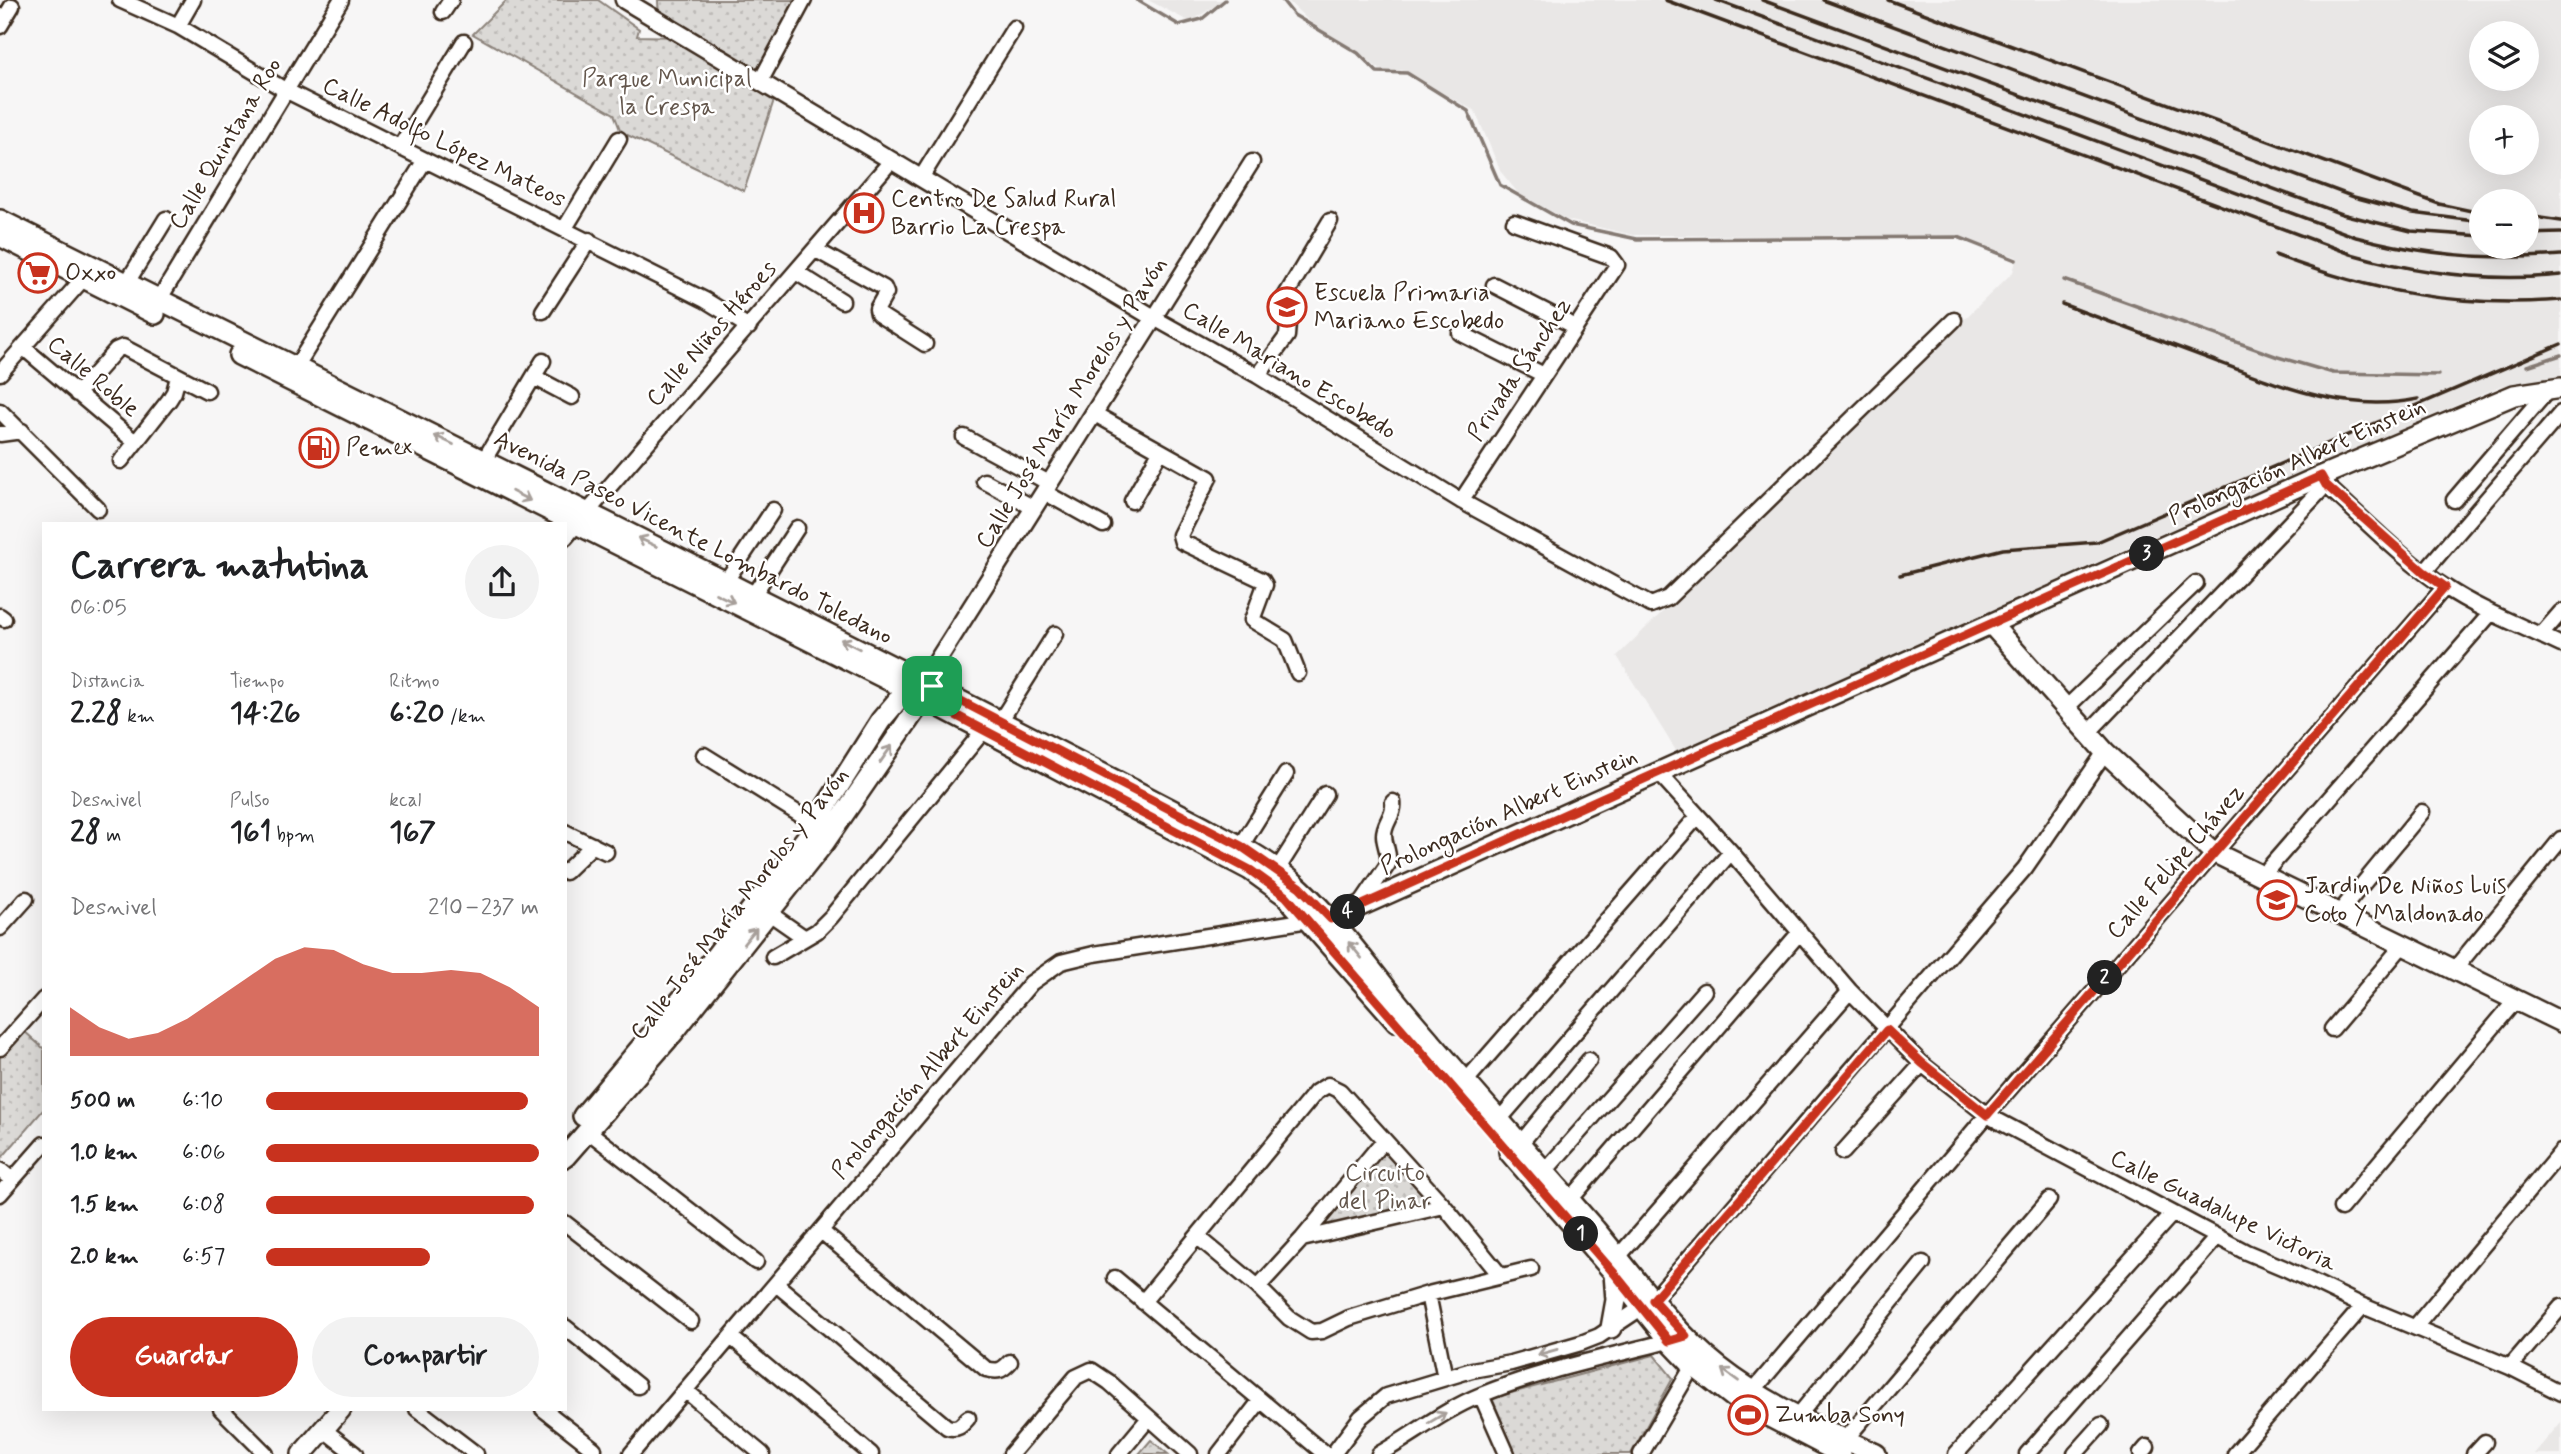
<!DOCTYPE html>
<html lang="es">
<head>
<meta charset="utf-8">
<style>
  :root { --surface:#fff; --page:#f2f2f2; --text:#202124; --muted:#757577; --accent:#c8321e }
  body { margin:0; font-family:Mynerve,sans-serif; background:var(--page); color:var(--text); height:100vh; display:flex; flex-direction:column; font-size:26px; white-space:nowrap }
  * { box-sizing:border-box; margin:0 }
  p { font-size:23px; color:var(--muted) }
  .icon { flex:none; width:38px; height:38px; fill:none; stroke:currentColor; stroke-width:2; stroke-linecap:round; stroke-linejoin:round }
  .map { position:relative; flex:1; overflow:hidden }
  .details { position:absolute; left:42px; top:522px; width:525px; height:889px; display:flex; flex-direction:column; background:var(--surface); border-radius:0px; box-shadow:0 7px 28px #0002 }
  .details>* { flex:none }
  .tools { position:absolute; left:2469px; top:21px; display:grid; gap:14px }
  .tools a { display:grid; place-items:center; width:70px; height:70px; border-radius:50%; background:var(--surface); box-shadow:0 7px 28px #0002; font-size:35px }
  .pin { position:absolute; display:grid; place-items:center; width:60px; height:60px; color:#fff; margin:-30px; border-radius:14px; box-shadow:0 4px 10px #0006 }
  .km { position:absolute; width:35px; height:35px; margin:-18px; border-radius:50%; background:#222; color:#fff; font-size:19px; line-height:35px; text-align:center }
  .round { display:grid; place-items:center; flex:none; width:74px; height:74px; border-radius:37px; background:var(--page) }
  .summary { display:flex; align-items:center; justify-content:space-between; height:119px; padding:0 28px }
  h1 { font-size:38px; font-weight:700; line-height:52px }
  .figures { display:grid; grid-template-columns:repeat(3,1fr); gap:10px; height:119px; padding:7px 28px }
  .figures div { display:grid; align-content:center }
  .figures b { font-size:30px; font-weight:700 }
  .figures small { font-size:19px; font-weight:400 }
  .figures p { font-size:19px }
  .chart { height:196px; padding:14px 28px }
  .chart p { display:flex; justify-content:space-between }
  .chart svg { width:100%; height:126px; margin-top:7px; fill:var(--accent); opacity:.7 }
  .button { display:flex; gap:14px; margin-top:auto; padding:14px 28px }
  .button a { flex:1; height:80px; border-radius:42px; background:var(--accent); color:#fff; font-size:28px; font-weight:700; line-height:80px; text-align:center }
  .button a+a { background:var(--page); color:var(--text) }
  ul { padding:0 28px; list-style:none; font-size:23px }
  li { display:grid; grid-template-columns:112px 84px 1fr; align-items:center; height:52px }
  li i { height:18px; border-radius:9px; background:var(--accent) }
  .map>svg:first-child { display:block }
  .built { fill:#e9e7e6; fill-rule:evenodd }
  .park { fill:url(#park-dots); stroke:#8b827a; stroke-width:2 }
  .lines { fill:none; stroke-linecap:round; stroke-linejoin:round }
  .stream { stroke:#847972; stroke-width:3.5 }
  .minor-casing { stroke:#3b2a1e; stroke-width:19 }
  .tertiary-casing { stroke:#3b2a1e; stroke-width:21 }
  .secondary-casing { stroke:#3b2a1e; stroke-width:24 }
  .minor { stroke:#fff; stroke-width:14 }
  .tertiary { stroke:#fff; stroke-width:16 }
  .secondary { stroke:#fff; stroke-width:19 }
  .rail { stroke:#3b2a1e; stroke-width:3.5 }
  .oneway { stroke:#a79f9a }
  .route-casing { stroke:#fff; stroke-width:14 }
  .route { stroke:#c8321e; stroke-width:9 }
  .labels { text-anchor:middle; dominant-baseline:central; stroke-width:5; stroke-linejoin:round; paint-order:stroke }
  .park-label { font-size:24px; fill:#63564c; stroke:#fff }
  .street-label { font-size:24px; fill:#3b2a1e; stroke:#fff }
  .poi-label { font-size:24px; fill:#3b2a1e; stroke:#fff; text-anchor:start }
</style>
</head>
<body>
<div class="map">
<svg width="2561" height="1454" viewBox="0 0 2561 1454">
  <defs>
    <pattern id="park-dots" width="8" height="8" patternUnits="userSpaceOnUse" patternTransform="scale(1.75)"><rect width="8" height="8" fill="#dbd9d6"/><path d="M2 2h.1M6 6h.1" fill="none" stroke="#bdbab7" stroke-width="1.8" stroke-linecap="round"/></pattern>
  </defs>
  <rect width="100%" height="100%" fill="#f7f6f6"/>
  <filter id="ink" filterUnits="userSpaceOnUse"><feTurbulence type="fractalNoise" baseFrequency=".0143" numOctaves="2"/><feDisplacementMap in="SourceGraphic" scale="14" xChannelSelector="R" yChannelSelector="G"/><feConvolveMatrix kernelMatrix="1 2 1 2 8 2 1 2 1" color-interpolation-filters="sRGB"/></filter>
  <g filter="url(#ink)">
    <path class="built" d="M1148,0h76l-34,22z
      M1287,0h1274v377l-60,9 -364,158 -459,210 -61,-98 396,-384 4,-15 -63,-20 -321,-2 -66,-15 -49,-27 -17,-21 -26,-61 -73,-41 -15,4 -79,-54zM2482,33h45v46h-45zM2482,117h45v46h-45zM2482,201h45v46h-45z
      M2561,1422v32h-27z"/>
    <path class="park" d="M507,0h91l41,29 -2,7 45,1 93,60 -31,94 -123,-59 -7,-18 -141,-80z
      M658,0h138l-38,69 2,10 -101,-58z
      M23,1030l21,19v60l-44,51v-104z
      M1384,1146l52,58 -119,26z
      M1654,1355l19,23 -42,76h-116l-23,-56z
      M1151,1440l17,14h-29z"/>
    <g class="lines">
      <path class="stream" d="M1137,0l42,25 23,-6 23,-19
        M1282,0l12,15 64,38 19,19 30,1 61,38 32,74 71,40 66,14 321,-2 58,23
        M2064,280l214,77 55,16 105,2
        M2527,366l34,-11"/>
      <g class="minor-casing">
        <path id="minor" d="M120,0l58,26 107,64 420,210 44,27
          M443,12l8,-12
          M0,26l12,-20
          M178,26l15,-26
          M760,82l44,-82
          M400,147l64,-105
          M1252,162l-98,156 104,58 203,125 190,104 17,-7 286,-278
          M921,178l93,-150
          M565,228l54,-89
          M816,250l68,38 2,5 -9,16 1,5 47,30
          M796,272l46,29
          M126,284l40,-65
          M1494,285l82,42
          M154,308l187,-308
          M543,311l46,-71
          M1460,333l84,42
          M24,348l111,94
          M296,367l129,-207
          M0,373l89,-101
          M1258,376l29,-40 1,-13 -7,-12 2,-11 47,-79
          M534,377l38,20
          M77,394l39,-44 7,-3 84,44
          M0,411l98,98
          M1093,413l116,65 -29,57 2,7 80,38 3,5 -13,35 33,20 13,33
          M0,434l22,-3
          M964,437l85,46
          M484,460l59,-99
          M121,461l48,-61 5,-8 4,-15
          M2322,476l4,9c36,32 79,77 119,102 36,24 77,39 116,58
          M984,481l50,27
          M1044,492l59,33
          M2454,500l95,-111
          M1132,501l28,-49
          M1461,501l156,-236 -6,-8 -97,-35
          M565,538l327,-378
          M2424,572l137,-159
          M726,581l47,-71
          M754,594l43,-66
          M0,616l4,3
          M2541,635l20,-23
          M2066,708l130,-125
          M1001,720l54,-86
          M2088,733l238,-248
          M704,755l111,69
          M1658,772l73,80 119,139 72,73 65,51 259,137 38,16 79,38 147,61 51,26
          M565,832l41,20
          M1241,846l45,-72
          M1277,870l48,-76
          M565,872l28,-27
          M2261,877l230,-264
          M1360,905l28,-41c2,-11 -4,-19 -4,-29 0,-13 11,-20 9,-33
          M769,913l36,25
          M2339,913l83,-101
          M0,928l26,-29
          M773,957l44,-26 14,-14 153,-187
          M2454,970l107,-131
          M2332,1029l70,-83
          M0,1048l44,-49
          M1465,1082l233,-266
          M1499,1120l232,-268
          M588,1131l168,131
          M1520,1144l69,-84
          M1843,1152l79,-88
          M0,1170l12,10
          M1545,1171l159,-180
          M0,1194l44,-50
          M1570,1200l230,-268
          M2341,1208l174,-207
          M565,1223l126,98
          M821,1231l165,138c12,3 16,2 24,-7
          M1198,1237l60,50 31,31 22,14 11,-1 27,-13 79,-24 103,-25
          M1302,1239l142,-33
          M1618,1257l232,-266
          M1115,1278l210,176
          M776,1284l171,143c11,3 14,-1 21,-9
          M1258,1287l44,-48 82,-99
          M1428,1294l17,84
          M1143,1302l173,-210 12,-7 12,6 104,115 56,69
          M565,1327l73,59
          M2415,1327l146,-175
          M731,1337l140,117
          M2510,1367l51,-60
          M685,1390l77,64
          M1752,1392l235,-277 458,-528
          M1481,1395l26,59
          M221,1409l45,45
          M417,1409l59,45
          M543,1409l51,40
          M1798,1416l125,-153
          M323,1429l32,25
          M1839,1447l210,-247
          M631,1454l400,-471 30,-21 33,-8 215,-34
          M1011,1454l65,-77 15,-7 18,12 81,72
          M1119,1454l30,-36
          M1219,1454l41,-53
          M1333,1454l28,-37 25,-21 86,-26 39,-7 70,-20 18,-7 54,-36 372,-432 80,-116
          M1379,1454c34,-19 65,-44 102,-59 60,-25 132,-39 195,-56
          M1641,1454l56,-95
          M1956,1454l216,-240
          M2027,1454l190,-217
          M2075,1454l26,-29
          M2141,1454l6,-7
          M2235,1454l128,-148
          M2474,1454l11,-12"/>
      </g>
      <g class="tertiary-casing">
        <path id="tertiary" d="M624,0l530,318 -222,351 -15,9"/>
      </g>
      <g class="secondary-casing">
        <path id="secondary" d="M0,220c402,201 805,398 1203,606 34,18 70,36 98,63 42,39 75,89 113,133 60,70 121,138 181,207 39,47 76,100 124,138 47,37 103,62 157,87
          M0,236l155,78
          M239,355l667,334 344,181 36,26 110,125
          M1991,624l114,128 108,100 348,170
          M1320,919h11l990,-443 193,-81 47,-7
          M583,1116l107,-127 116,-151 75,-118 33,-39
          M1509,1152l105,121 55,68 23,24 45,35 104,54
          M565,1157l109,-125 150,-189 106,-154
          M1611,1328l5,-28 -2,-27
          M302,1454l39,-45"/>
      </g>
      <use href="#minor" class="minor"/>
      <use href="#tertiary" class="tertiary"/>
      <use href="#secondary" class="secondary"/>
      <path class="rail" d="M1665,0l686,254c69,20 139,28 210,21
        M1716,0l640,237c68,18 135,24 205,18
        M1762,0l580,214 69,17 71,5
        M1823,0l531,197 59,16 69,9
        M1888,0l551,204 42,9
        M2527,216l34,5
        M2527,234l34,-1
        M2275,255c96,37 183,53 286,45
        M2062,304c48,18 96,36 145,54 70,26 135,56 211,41
        M1900,575l103,-26 94,-7 464,-198"/>
    </g>
    <defs><path id="oneway-shaft" d="M-6 0H5M1.5-3L5.5 0L1.5 3" fill="none" stroke-width="1.6" stroke-linecap="round" stroke-linejoin="round" transform="scale(1.75)"/></defs>
    <g class="oneway">
      <use href="#oneway-shaft" transform="translate(444 440) rotate(-154)"/>
      <use href="#oneway-shaft" transform="translate(521 496) rotate(27)"/>
      <use href="#oneway-shaft" transform="translate(647 542) rotate(-154)"/>
      <use href="#oneway-shaft" transform="translate(725 598) rotate(26)"/>
      <use href="#oneway-shaft" transform="translate(850 644) rotate(-153)"/>
      <use href="#oneway-shaft" transform="translate(886 754) rotate(-55)"/>
      <use href="#oneway-shaft" transform="translate(750 936) rotate(-51)"/>
      <use href="#oneway-shaft" transform="translate(1355 950) rotate(-129)"/>
      <use href="#oneway-shaft" transform="translate(1548 1352) rotate(164)"/>
      <use href="#oneway-shaft" transform="translate(1730 1375) rotate(-144)"/>
      <use href="#oneway-shaft" transform="translate(1437 1418) rotate(-31)"/>
    </g>
  </g>
  <g class="lines" filter="url(#ink)">
    <g class="route-casing">
      <path id="route" d="M2321,476l5,9 98,87 21,15 -458,528 -65,-52 -35,-33 -234,270 33,36 -17,5 -55,-68 -328,-377 -36,-26 -325,-171 7,-13 309,160 59,41 31,32z"/>
    </g>
    <use href="#route" class="route"/>
  </g>
  <defs>
    <g id="hospital-ring" transform="scale(2.0125)"><circle r="9.5" fill="#fff" stroke="#c8321e" stroke-width="1.5"/><path d="M-5-5h3v3.5h4V-5h3V5h-3V1.5h-4V5h-3Z" fill="#c8321e"/></g>
    <g id="supermarket-ring" transform="scale(2.0125)"><circle r="9.5" fill="#fff" stroke="#c8321e" stroke-width="1.5"/><path d="M-6-5.5h2.5l.6 2H6L4.5 2H-2.5L-4.4-4H-6ZM-1.5 3.2a1.3 1.3 0 1 0 .1 0ZM3 3.2a1.3 1.3 0 1 0 .1 0Z" fill="#c8321e"/></g>
    <g id="school-ring" transform="scale(2.0125)"><circle r="9.5" fill="#fff" stroke="#c8321e" stroke-width="1.5"/><path d="M0-5L7-2L0 1L-7-2ZM-4 1L0 2.5L4 1V4Q0 6-4 4Z" fill="#c8321e"/></g>
    <g id="fuel-ring" transform="scale(2.0125)"><circle r="9.5" fill="#fff" stroke="#c8321e" stroke-width="1.5"/><path d="M-5.5-6h7V0h2V4h1.3V-2.5L3-4.5l.8-.8L6-3V5H2.5V1h-1V6h-7ZM-4.2-4.7v3.2H.2V-4.7Z" fill="#c8321e"/></g>
    <g id="stadium-ring" transform="scale(2.0125)"><circle r="9.5" fill="#fff" stroke="#c8321e" stroke-width="1.5"/><path d="M0-5a6.5 5 0 1 0 0 10a6.5 5 0 1 0 0-10ZM-3.5-1.8h7v3.6h-7Z" fill="#c8321e"/></g>
  </defs>
  <g fill-rule="evenodd">
    <use href="#hospital-ring" x="864" y="213"/>
    <use href="#supermarket-ring" x="38" y="273"/>
    <use href="#school-ring" x="1287" y="307"/>
    <use href="#fuel-ring" x="319" y="448"/>
    <use href="#school-ring" x="2277" y="900"/>
    <use href="#stadium-ring" x="1748" y="1415"/>
  </g>
  <g class="labels">
    <g class="park-label">
      <text x="667" y="79">Parque Municipal<tspan x="667" dy="28">la Crespa</tspan></text>
      <text x="1385" y="1173">Circuito<tspan x="1385" dy="28">del Pinar</tspan></text>
    </g>
    <g class="street-label">
      <text transform="translate(444 143) rotate(26)">Calle Adolfo López Mateos</text>
      <text transform="translate(226 144) rotate(-59)">Calle Quintana Roo</text>
      <text transform="translate(712 334) rotate(-49)">Calle Niños Héroes</text>
      <text transform="translate(1520 370) rotate(-56)">Privada Sánchez</text>
      <text transform="translate(1289 371) rotate(31)">Calle Mariano Escobedo</text>
      <text transform="translate(93 377) rotate(40)">Calle Roble</text>
      <text transform="translate(1072 403) rotate(-58)">Calle José María Morelos y Pavón</text>
      <text transform="translate(2297 462) rotate(-24)">Prolongación Albert Einstein</text>
      <text transform="translate(693 538) rotate(27)">Avenida Paseo Vicente Lombardo Toledano</text>
      <text transform="translate(1509 812) rotate(-24)">Prolongación Albert Einstein</text>
      <text transform="translate(2176 862) rotate(-49)">Calle Felipe Chávez</text>
      <text transform="translate(740 904) rotate(-52)">Calle José María Morelos y Pavón</text>
      <text transform="translate(928 1071) rotate(-49)">Prolongación Albert Einstein</text>
      <text transform="translate(2223 1211) rotate(26)">Calle Guadalupe Victoria</text>
    </g>
    <g class="poi-label">
      <text x="891" y="199">Centro De Salud Rural<tspan x="891" dy="28">Barrio La Crespa</tspan></text>
      <text x="65" y="273">Oxxo</text>
      <text x="1314" y="293">Escuela Primaria<tspan x="1314" dy="28">Mariano Escobedo</tspan></text>
      <text x="346" y="448">Pemex</text>
      <text x="2304" y="886">Jardin De Niños Luis<tspan x="2304" dy="28">Coto Y Maldonado</tspan></text>
      <text x="1775" y="1415">Zumba Sony</text>
    </g>
  </g>
</svg>
<div class="tools">
<a><svg class="icon" aria-label="layers" viewBox="0 0 24 24"><path d="M12 4l9 5-9 5-9-5zM3 14l9 5 9-5"/></svg></a>
<a>+</a>
<a>−</a>
</div>
<div class="pin" style="left:932px;top:686px;background:#1e9e55"><svg class="icon" aria-label="arrive" viewBox="0 0 24 24"><path d="M6 21V4h12l-3 4 3 4H6"/></svg></div>
<b class="km" style="left:1581px;top:1234px">1</b>
<b class="km" style="left:2105px;top:978px">2</b>
<b class="km" style="left:2147px;top:554px">3</b>
<b class="km" style="left:1348px;top:912px">4</b>
<section class="details">
<div class="summary"><div><h1>Carrera matutina</h1><p>06:05</p></div><a class="round"><svg class="icon" aria-label="share" viewBox="0 0 24 24"><path d="M12 15V3M7 8l5-5 5 5M5 13v7h14v-7"/></svg></a></div>
<div class="figures">
<div><p>Distancia</p><b>2.28<small> km</small></b></div>
<div><p>Tiempo</p><b>14:26</b></div>
<div><p>Ritmo</p><b>6:20<small> /km</small></b></div>
</div>
<div class="figures">
<div><p>Desnivel</p><b>28<small> m</small></b></div>
<div><p>Pulso</p><b>161<small> bpm</small></b></div>
<div><p>kcal</p><b>167</b></div>
</div>
<div class="chart"><p><span>Desnivel</span>210–237 m</p>
<svg viewBox="0 0 160 44" preserveAspectRatio="none"><path d="M0 44V27L10 34L20 38L30 36L40 31L50 24L60 17L70 10L80 6L90 7L100 12L110 15L120 15L130 14L140 15L150 20L160 27V44z"/></svg>
</div>
<ul>
<li><b>500 m</b>6:10<i style="width:96%"></i></li>
<li><b>1.0 km</b>6:06<i style="width:100%"></i></li>
<li><b>1.5 km</b>6:08<i style="width:98%"></i></li>
<li><b>2.0 km</b>6:57<i style="width:60%"></i></li>
</ul>
<div class="button"><a>Guardar</a><a>Compartir</a></div>
</section>
</div>
</body>
</html>
